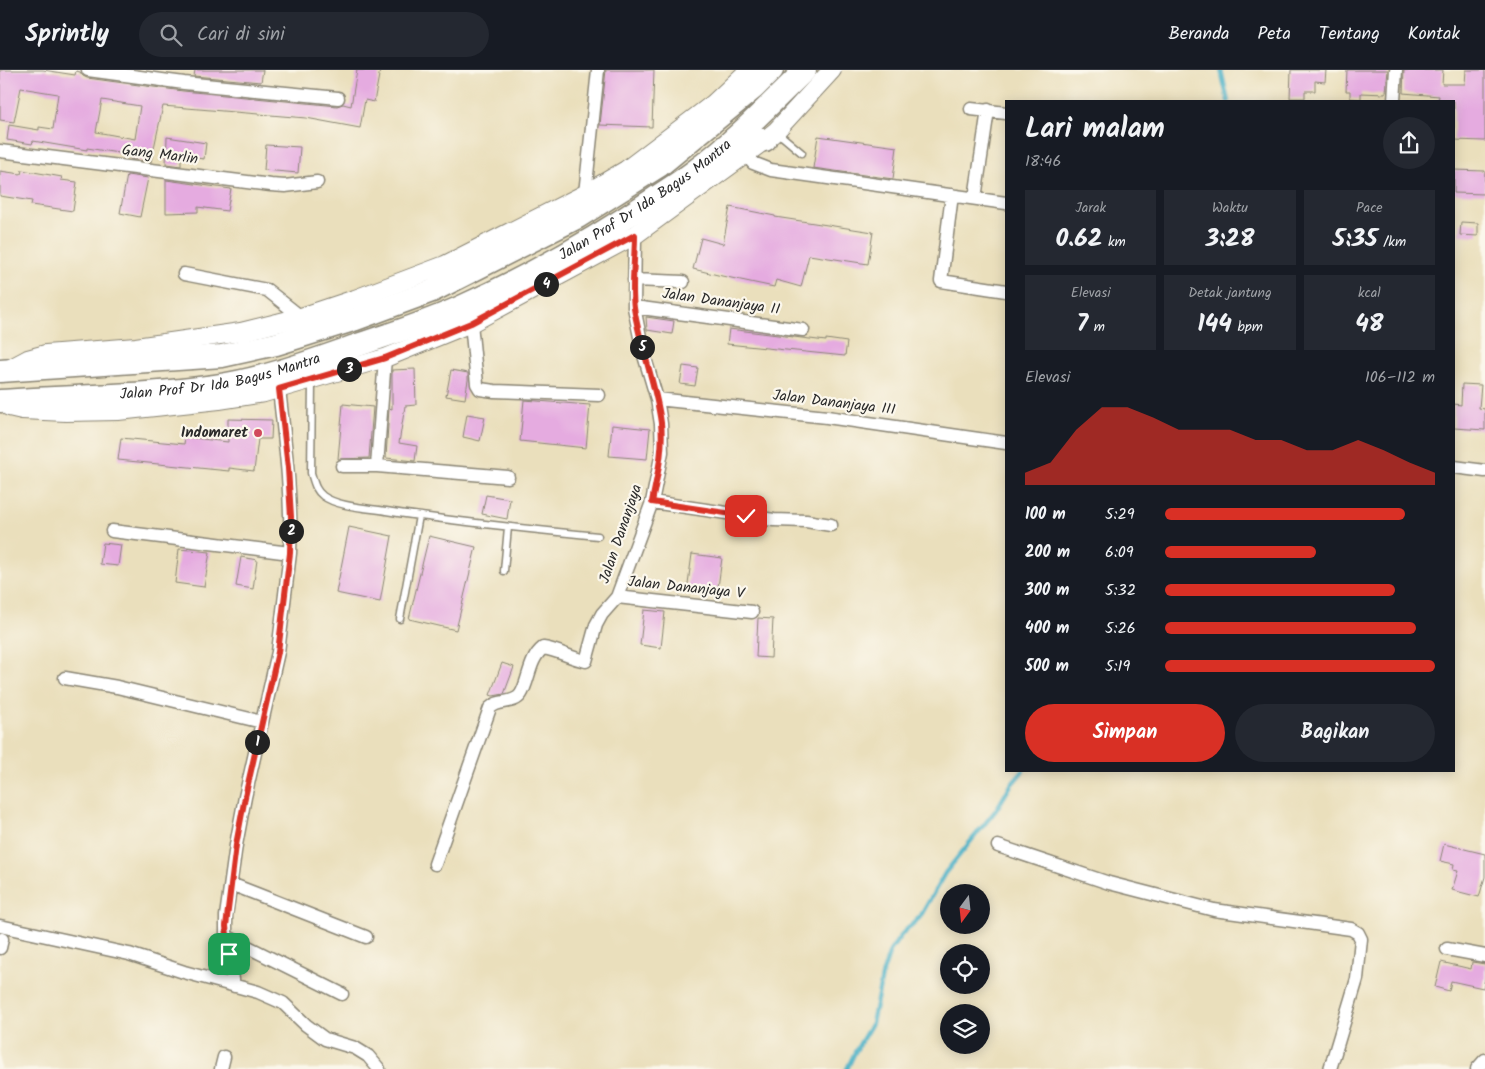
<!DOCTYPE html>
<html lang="id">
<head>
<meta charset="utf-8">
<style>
  :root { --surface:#171b24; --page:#242831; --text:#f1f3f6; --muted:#9ea1a6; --line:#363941; --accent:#d93025 }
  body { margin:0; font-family:Kalam,sans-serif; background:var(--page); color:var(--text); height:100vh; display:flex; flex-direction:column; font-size:19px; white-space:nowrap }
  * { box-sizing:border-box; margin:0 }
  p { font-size:16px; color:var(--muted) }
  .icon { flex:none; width:28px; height:28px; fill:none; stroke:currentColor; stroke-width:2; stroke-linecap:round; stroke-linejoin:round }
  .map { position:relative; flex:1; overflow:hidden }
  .panel { position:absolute; left:1005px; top:30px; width:450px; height:672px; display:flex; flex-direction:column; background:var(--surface); border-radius:0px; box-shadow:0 2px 12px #0003 }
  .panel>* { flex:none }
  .needle { width:32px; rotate:195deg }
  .controls { position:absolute; left:940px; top:814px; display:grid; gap:10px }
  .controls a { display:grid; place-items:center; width:50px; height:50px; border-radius:50%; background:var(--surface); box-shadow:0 2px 12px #0003; font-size:25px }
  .pin { position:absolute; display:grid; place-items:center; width:42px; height:42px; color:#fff; margin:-21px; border-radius:10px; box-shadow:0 2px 8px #0006 }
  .km { position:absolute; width:25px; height:25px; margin:-12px; border-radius:50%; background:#222; color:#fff; font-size:14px; line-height:25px; text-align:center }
  .round { display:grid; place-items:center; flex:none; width:52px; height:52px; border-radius:26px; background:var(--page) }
  .overview { display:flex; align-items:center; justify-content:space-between; height:85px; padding:0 20px }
  h1 { font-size:28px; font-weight:700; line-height:38px }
  .metrics { display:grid; grid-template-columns:repeat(3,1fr); gap:8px; height:85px; padding:5px 20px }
  .metrics div { display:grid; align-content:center; border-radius:0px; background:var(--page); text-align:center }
  .metrics b { font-size:25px; font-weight:700 }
  .metrics small { font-size:14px; font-weight:400 }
  .metrics p { font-size:14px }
  .chart { height:140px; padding:10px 20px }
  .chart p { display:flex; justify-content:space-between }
  .chart svg { width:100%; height:90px; margin-top:5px; fill:var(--accent); opacity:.7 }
  .cta { display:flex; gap:10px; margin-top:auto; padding:10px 20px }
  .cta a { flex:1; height:58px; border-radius:30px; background:var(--accent); color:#fff; font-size:20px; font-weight:700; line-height:58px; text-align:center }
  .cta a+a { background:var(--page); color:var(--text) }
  ul { padding:0 20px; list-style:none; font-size:16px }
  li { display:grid; grid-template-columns:80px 60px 1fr; align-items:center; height:38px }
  li i { height:12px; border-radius:6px; background:var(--accent) }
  header { display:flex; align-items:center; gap:30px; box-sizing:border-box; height:70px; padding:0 25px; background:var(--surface); border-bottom:1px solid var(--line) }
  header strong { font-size:24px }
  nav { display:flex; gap:28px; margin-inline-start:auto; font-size:18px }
  .search { width:350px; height:45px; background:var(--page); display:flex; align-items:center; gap:12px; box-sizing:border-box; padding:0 18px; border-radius:28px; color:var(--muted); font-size:19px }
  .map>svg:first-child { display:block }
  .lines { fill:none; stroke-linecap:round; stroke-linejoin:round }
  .stream { stroke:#45aec4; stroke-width:4.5 }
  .building { fill:#e5abe0; fill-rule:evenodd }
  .lane-casing { stroke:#8a8574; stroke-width:9 }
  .street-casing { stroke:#8a8574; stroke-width:15 }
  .secondary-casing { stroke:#8a8574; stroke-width:20 }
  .highway-casing { stroke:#8a8574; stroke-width:25 }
  .lane { stroke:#fff; stroke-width:6 }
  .street { stroke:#fff; stroke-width:12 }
  .secondary { stroke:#fff; stroke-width:18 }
  .highway { stroke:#fff; stroke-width:22 }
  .route-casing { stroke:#fff; stroke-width:10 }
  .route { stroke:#d93025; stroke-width:6 }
  .poi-dot { fill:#d1495b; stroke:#fbf7ec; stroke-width:2 }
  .labels { text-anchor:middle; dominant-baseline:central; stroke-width:4.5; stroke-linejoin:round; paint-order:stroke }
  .street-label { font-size:15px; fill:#2b2b2b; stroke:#fbf7ec }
  .poi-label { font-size:15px; font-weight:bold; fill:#2b2b2b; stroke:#fbf7ec; text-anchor:end }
</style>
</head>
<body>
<header>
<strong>Sprintly</strong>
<div class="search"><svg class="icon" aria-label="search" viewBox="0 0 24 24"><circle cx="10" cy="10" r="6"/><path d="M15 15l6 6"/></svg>Cari di sini</div>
<nav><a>Beranda</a><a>Peta</a><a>Tentang</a><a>Kontak</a></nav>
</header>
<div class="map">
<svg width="1485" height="999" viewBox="0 0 1485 999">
  <rect width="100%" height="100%" fill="#fbf7ec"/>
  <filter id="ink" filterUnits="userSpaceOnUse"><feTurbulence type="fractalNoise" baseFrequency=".02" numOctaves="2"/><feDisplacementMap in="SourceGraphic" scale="10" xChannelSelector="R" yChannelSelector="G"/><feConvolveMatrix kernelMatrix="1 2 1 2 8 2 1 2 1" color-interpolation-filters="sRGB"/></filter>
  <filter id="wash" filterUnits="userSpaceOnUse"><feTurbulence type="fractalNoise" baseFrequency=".0096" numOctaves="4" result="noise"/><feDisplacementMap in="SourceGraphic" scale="20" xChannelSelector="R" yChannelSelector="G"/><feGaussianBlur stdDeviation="1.12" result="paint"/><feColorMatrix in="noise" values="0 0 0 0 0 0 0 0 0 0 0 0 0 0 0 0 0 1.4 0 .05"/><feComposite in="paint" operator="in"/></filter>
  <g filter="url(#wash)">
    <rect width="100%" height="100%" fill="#eadfbc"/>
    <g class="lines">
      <path class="stream" d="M1221,0l7,31
        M847,999l8,-17 17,-29 11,-51 7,-21 12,-17 18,-17 25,-44 51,-63 15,-25 12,-14"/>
    </g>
    <g id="blocks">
      <path class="building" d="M0,0h43l32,5 1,-4 4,1 3,4 4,2 96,13 154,15 6,-2 8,2 6,-36h23l-6,32 -9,-2 -5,28 -54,-10 -143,-12 -12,56 -21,-3 1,-4 -44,-7v2l-54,-9 -1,3 -25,-4 2,-15 30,5v-3l14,2 5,-35 -37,-6 -7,34 -14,-2zM102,30l38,6 -5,33 -39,-7z
        M195,0h68l-2,12 -67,-6z
        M606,0h48l-2,57 -52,-2z
        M1291,0h35l-1,12 -10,-1v10h-10v7h-15z
        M1347,0h41l-2,22 -1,2 -24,-1v6l-11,-1v-7h-4z
        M1404,0h39l-1,14h23l1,-14h19v71l-31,-1v-39h-16l1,-5 -36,-3z
        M818,66l79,11 -4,32 -80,-11z
        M167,67l39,6 -2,16 -23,-3v10l-15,-2z
        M266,75l34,2 -2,26 -34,-3z
        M22,100l40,7 -1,3 16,2 -4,29 -42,-6 1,-4 -32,-5v-25l21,3z
        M1454,100l31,1 -1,23 -30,-1z
        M127,105l21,3 -8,39 -20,-4z
        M166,110l65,9 -4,22 -29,-4v5l-32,1z
        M730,137l45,9v1l98,15 -5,32 -59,-9 -8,32 -25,-7 -2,7 -52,-11 -29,-7 8,-31 22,6z
        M1461,152l17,1v13l-18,-1z
        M646,247l28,4 -2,13 -25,-4z
        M729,259l97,12v-2l21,3 -2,14 -118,-12z
        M683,296l15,2 -3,18 -15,-2z
        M415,299l1,36 -11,1 -6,37 18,3 -2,15 -29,-3 3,-50 3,1v-39z
        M451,300l17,3v7l-3,19 -19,-3z
        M1462,314l19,1 -2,23 6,1v21l-31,-2v-24l7,1z
        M524,330l66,5 -4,43 -66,-7z
        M343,334l30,3 -4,51 -31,1z
        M467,344l18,3 -5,24 -17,-4z
        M228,349l44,1 -1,19h-13l-4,32 -25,-3v3l-111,-11 3,-22 63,6 1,-7 43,5z
        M612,355l38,4 -3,30 -38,-3z
        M486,425l24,4 -3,20 -25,-5z
        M349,457l43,9 -12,66 -44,-9z
        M429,466l47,11 -20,83 -47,-11z
        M103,473l18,2 -3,21 -18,-2z
        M179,479l31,3 -6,35 -29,-4z
        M692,484l30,4 -5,37 -30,-4z
        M241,487l16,3 -4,29 -17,-3z
        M644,540l21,2 -4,36 -21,-3z
        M758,548l15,1 -2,39 -15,-1z
        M502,593l12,4 -10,27 -11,2 -3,-1z
        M1444,774l41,10v23l-6,20 -27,-7 6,-19 -5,-1 1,-6 -14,-3z
        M1441,892l30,7 1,-7 13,2v14l-2,10 -32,-7 -2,10 -14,-4z"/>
    </g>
  </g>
  <g filter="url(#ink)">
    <use href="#blocks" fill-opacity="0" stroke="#8a8574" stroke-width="1"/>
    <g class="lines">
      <g class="lane-casing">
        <path id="lane" d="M777,62l25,21
          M312,312l-1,91c3,9 4,17 12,23 15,11 45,12 63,15 70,11 141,18 212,25
          M504,501l4,-44
          M400,549l19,-103"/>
      </g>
      <g class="street-casing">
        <path id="street" d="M88,0l96,13 154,15
          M1394,31l2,-31
          M971,39l35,4
          M0,81l271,34 14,1 32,-4
          M746,85l7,8 18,7 235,33
          M585,124l13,-124
          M952,125l-11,86 65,10
          M975,128l13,-88
          M184,204l83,16 34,27
          M634,210l49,2
          M634,237l169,23
          M471,253l6,61 3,5 14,2 105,4
          M279,319c6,54 13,108 11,164
          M657,329l170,18 179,26
          M342,396h35l131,11
          M377,396l8,-108
          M1454,397l31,4
          M652,432l122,18 32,1 25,4
          M112,461l178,22 -12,99 -33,145 -9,48 -10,71v20l8,50
          M617,527l135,15
          M65,608l52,9 145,35
          M998,776l111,37 105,27 137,19 7,4 3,6 -4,40 -27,90
          M435,794l55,-156c8,-9 24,-3 31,-14 8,-13 8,-35 22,-46 15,2 27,10 43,13l10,-36 6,-11 15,-17 35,-95 10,-50 -1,-28 -4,-25 -14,-47 -9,-45 1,-72
          M231,814l135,53
          M0,856l129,28 55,18 74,20 25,11 23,22 19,14 30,9 13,8 11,13
          M226,866l116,58
          M0,878l2,-9
          M1447,879l38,7
          M221,999l3,-12
          M1477,999l8,-9"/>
      </g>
      <g class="secondary-casing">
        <path id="secondary" d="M11,298l17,-9 18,-5 90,-7 105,-15 60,-15 54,-18 90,-34 140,-71 41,-24 87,-66 36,-34
          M9,337l13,3 44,2 52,-1 101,-11 45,-7 121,-35 86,-35 164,-88 130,-95 11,-9 56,-61"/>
      </g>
      <g class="highway-casing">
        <g id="highway">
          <path d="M735,68l30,2"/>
          <path d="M0,301l222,-15 54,-12 80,-25 76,-28 146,-74 81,-51 95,-78 18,-18"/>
          <path id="s1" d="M0,331c72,-5 144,-5 215,-15 49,-7 97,-25 143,-41 35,-12 71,-23 105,-39 67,-30 132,-67 192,-108 14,-9 28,-18 41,-28 40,-30 74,-66 109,-100"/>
        </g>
      </g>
      <use href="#lane" class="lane"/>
      <use href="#street" class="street"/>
      <use href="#secondary" class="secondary"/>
      <use href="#highway" class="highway"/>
    </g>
  </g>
  <g class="lines" filter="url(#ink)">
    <g class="route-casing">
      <path id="route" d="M229,884l-3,-28 10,-81 9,-48 33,-145 12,-99 1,-36 -3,-49 -9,-79 106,-31 86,-35 164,-88c0,24 -4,49 -1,73 6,39 22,76 27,115 3,27 -4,53 -9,79l94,14"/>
    </g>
    <use href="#route" class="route"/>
  </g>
  <circle class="poi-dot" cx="258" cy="363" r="5"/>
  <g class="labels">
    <g class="street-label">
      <text transform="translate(160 85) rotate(7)">Gang Marlin</text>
      <text stroke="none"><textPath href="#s1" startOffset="688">Jalan Prof Dr Ida Bagus Mantra</textPath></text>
      <text transform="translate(721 232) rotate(8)">Jalan Dananjaya II</text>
      <text stroke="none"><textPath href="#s1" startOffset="222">Jalan Prof Dr Ida Bagus Mantra</textPath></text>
      <text transform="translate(834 333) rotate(7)">Jalan Dananjaya III</text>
      <text transform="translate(621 464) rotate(-71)">Jalan Dananjaya</text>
      <text transform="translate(686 518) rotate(6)">Jalan Dananjaya V</text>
    </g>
    <g class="poi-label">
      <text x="248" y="363">Indomaret</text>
    </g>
  </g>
</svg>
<div class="controls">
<a><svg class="needle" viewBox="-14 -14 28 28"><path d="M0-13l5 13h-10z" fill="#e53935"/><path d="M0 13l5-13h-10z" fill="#9ea1a6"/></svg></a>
<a><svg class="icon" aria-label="locate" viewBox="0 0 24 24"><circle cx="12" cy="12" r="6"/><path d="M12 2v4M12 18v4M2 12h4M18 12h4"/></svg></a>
<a><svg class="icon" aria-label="layers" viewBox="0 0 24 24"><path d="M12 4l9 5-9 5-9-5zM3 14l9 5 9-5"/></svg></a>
</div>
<div class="pin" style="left:229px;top:884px;background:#1e9e55"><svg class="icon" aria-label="arrive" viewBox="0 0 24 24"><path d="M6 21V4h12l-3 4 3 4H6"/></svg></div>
<div class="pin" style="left:746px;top:446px;background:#d93025"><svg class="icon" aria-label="check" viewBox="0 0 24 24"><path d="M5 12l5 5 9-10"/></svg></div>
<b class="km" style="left:257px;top:672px">1</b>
<b class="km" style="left:291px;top:461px">2</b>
<b class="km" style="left:349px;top:299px">3</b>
<b class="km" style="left:546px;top:214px">4</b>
<b class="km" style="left:642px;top:277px">5</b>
<section class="panel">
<div class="overview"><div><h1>Lari malam</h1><p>18:46</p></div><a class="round"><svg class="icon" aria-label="share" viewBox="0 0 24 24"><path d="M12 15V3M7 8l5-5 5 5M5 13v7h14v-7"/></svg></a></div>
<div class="metrics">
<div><p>Jarak</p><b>0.62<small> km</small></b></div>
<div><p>Waktu</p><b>3:28</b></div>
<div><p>Pace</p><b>5:35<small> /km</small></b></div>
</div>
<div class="metrics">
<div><p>Elevasi</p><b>7<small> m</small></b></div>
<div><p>Detak jantung</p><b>144<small> bpm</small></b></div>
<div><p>kcal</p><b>48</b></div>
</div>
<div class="chart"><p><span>Elevasi</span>106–112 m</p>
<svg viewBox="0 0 160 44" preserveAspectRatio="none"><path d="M0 44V38L10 33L20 17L30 6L40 6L50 11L60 17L70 17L80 17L90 22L100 22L110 27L120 27L130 22L140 27L150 33L160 38V44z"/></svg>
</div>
<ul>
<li><b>100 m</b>5:29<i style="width:89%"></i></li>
<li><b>200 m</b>6:09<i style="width:56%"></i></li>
<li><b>300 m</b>5:32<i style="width:85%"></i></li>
<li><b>400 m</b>5:26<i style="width:93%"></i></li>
<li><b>500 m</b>5:19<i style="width:100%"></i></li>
</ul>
<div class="cta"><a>Simpan</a><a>Bagikan</a></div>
</section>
</div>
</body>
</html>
